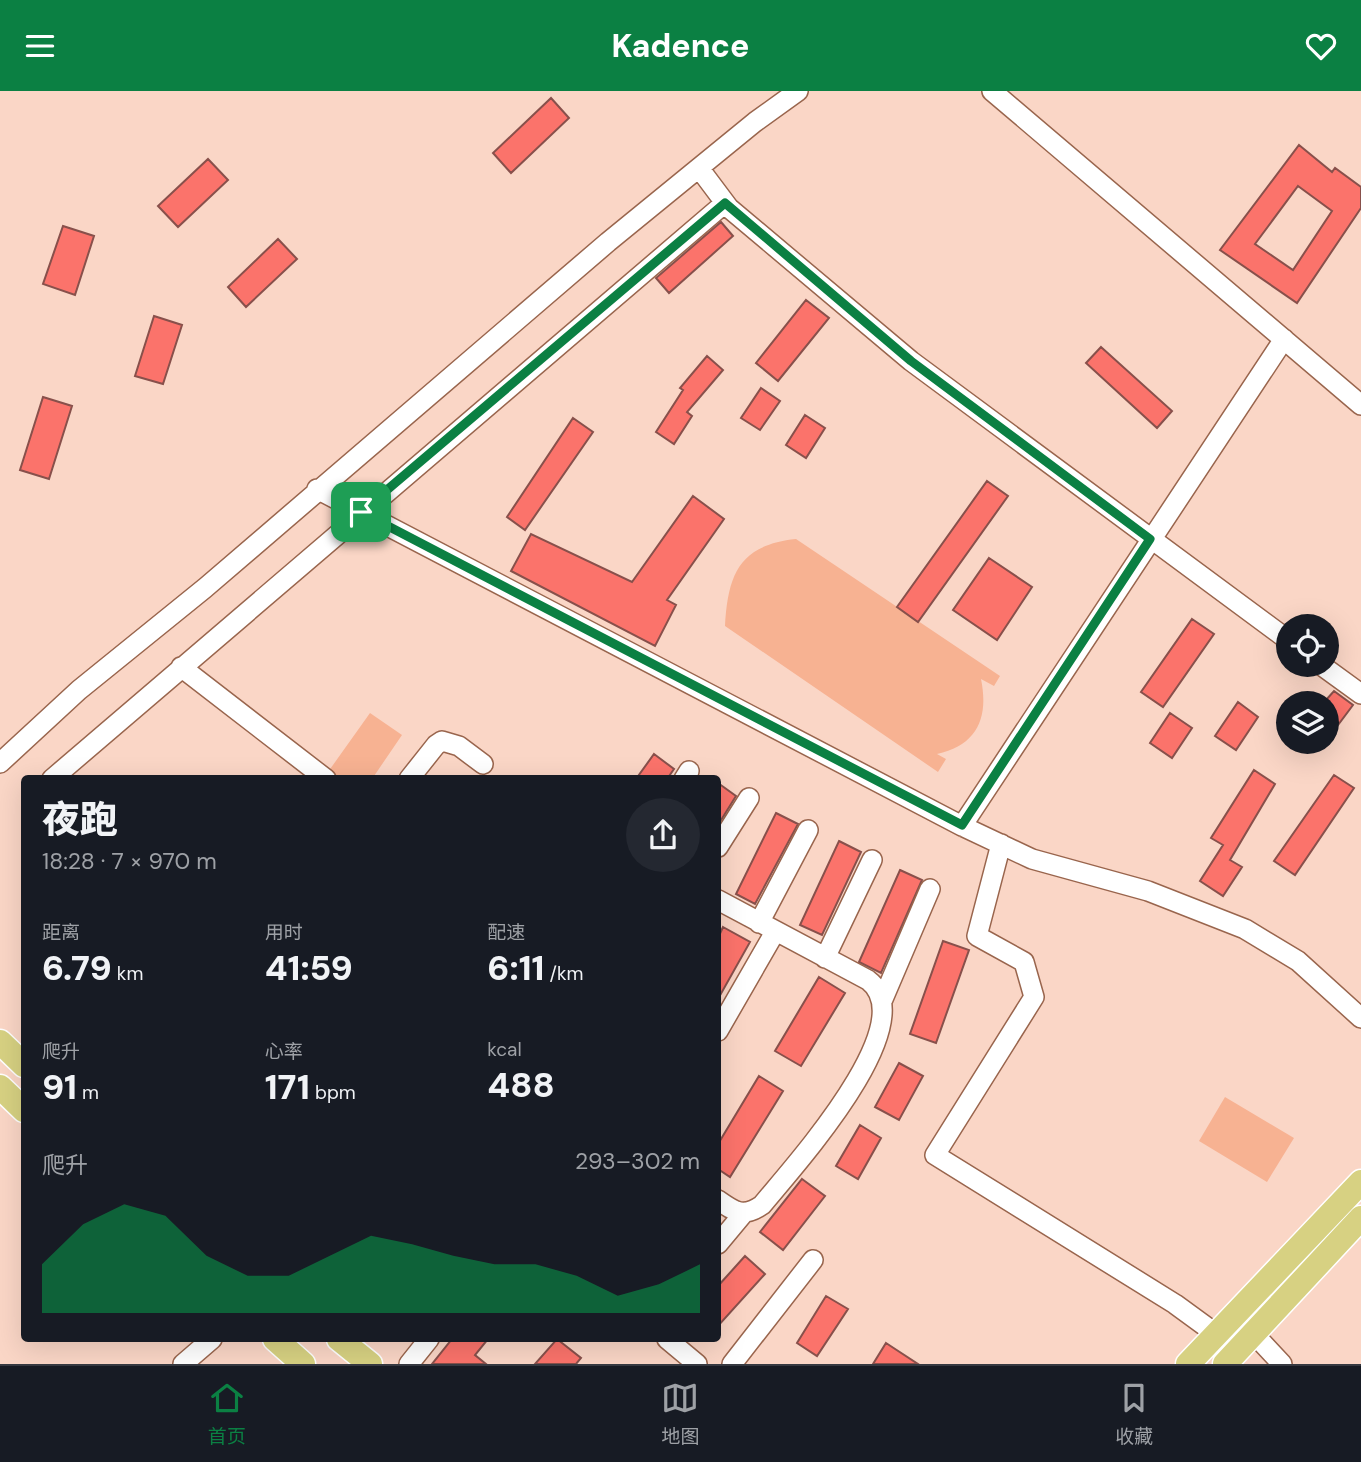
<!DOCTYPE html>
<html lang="zh">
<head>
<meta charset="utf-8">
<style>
  :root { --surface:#171b24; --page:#242831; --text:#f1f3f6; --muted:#9ea1a6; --line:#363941; --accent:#0b8043 }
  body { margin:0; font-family:"DM Sans","Noto Sans SC",sans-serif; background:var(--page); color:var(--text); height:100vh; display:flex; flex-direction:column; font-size:26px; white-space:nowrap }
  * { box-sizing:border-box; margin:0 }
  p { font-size:23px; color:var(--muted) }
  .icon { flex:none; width:38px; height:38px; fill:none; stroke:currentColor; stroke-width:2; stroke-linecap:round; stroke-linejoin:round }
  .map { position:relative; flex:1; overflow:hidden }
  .panel { position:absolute; left:21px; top:684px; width:700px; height:567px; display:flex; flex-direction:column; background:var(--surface); border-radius:7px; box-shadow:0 7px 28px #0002 }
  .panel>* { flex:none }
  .controls { position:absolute; left:1276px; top:523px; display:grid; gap:14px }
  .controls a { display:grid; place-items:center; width:63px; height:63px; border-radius:50%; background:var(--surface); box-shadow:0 7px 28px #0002; font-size:35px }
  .pin { position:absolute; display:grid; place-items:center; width:60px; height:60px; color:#fff; margin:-30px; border-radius:14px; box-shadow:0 4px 10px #0006 }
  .round { display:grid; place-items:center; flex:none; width:74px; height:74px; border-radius:37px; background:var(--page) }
  .overview { display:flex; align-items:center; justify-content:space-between; height:119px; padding:0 21px }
  h1 { font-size:38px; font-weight:800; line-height:52px }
  .stats { display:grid; grid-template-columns:repeat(3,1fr); gap:10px; height:119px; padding:7px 21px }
  .stats div { display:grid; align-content:center }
  .stats b { font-size:35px; font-weight:800 }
  .stats small { font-size:19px; font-weight:400 }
  .stats p { font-size:19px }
  .chart { height:196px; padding:14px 21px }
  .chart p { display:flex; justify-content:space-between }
  .chart svg { width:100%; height:126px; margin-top:7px; fill:var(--accent); opacity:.7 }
  header { display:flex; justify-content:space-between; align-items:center; height:91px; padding:0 21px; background:var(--accent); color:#fff; font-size:32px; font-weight:800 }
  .tab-bar { display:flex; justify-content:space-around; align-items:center; height:98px; border-top:2px solid var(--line); background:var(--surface); font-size:19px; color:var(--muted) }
  .tab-bar a { display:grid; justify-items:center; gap:4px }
  .tab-bar .on { color:var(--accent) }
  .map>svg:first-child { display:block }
  .green { fill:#f7b292 }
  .building { fill:#fb736b; stroke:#88504b; stroke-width:2; fill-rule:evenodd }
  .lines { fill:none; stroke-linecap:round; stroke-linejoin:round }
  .minor-casing { stroke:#99654d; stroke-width:22 }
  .major-casing { stroke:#fff; stroke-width:27 }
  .minor { stroke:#fff; stroke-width:19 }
  .major { stroke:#d7d182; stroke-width:24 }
  .route-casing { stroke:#fff; stroke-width:14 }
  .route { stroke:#0b8043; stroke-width:9 }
</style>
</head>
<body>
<header><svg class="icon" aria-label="menu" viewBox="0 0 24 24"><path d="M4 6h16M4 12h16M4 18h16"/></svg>Kadence<svg class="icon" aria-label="heart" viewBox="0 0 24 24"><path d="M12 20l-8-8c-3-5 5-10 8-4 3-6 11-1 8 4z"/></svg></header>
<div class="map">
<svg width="1361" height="1273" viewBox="0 0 1361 1273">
  <rect width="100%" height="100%" fill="#fad6c6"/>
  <path class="green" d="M796,448l204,137 -6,10 -13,-7c8,39 -4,66 -44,75l9,5 -8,13 -213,-146c3,-53 15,-81 71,-87z
    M370,622l32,22 -30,44h-34l-10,-7z
    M1225,1006l69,41 -27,44 -68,-41z"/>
  <path class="building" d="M551,7l18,20 -58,55 -18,-20z
    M1299,54l33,27 3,-4 26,19v21l-64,95 -77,-53zM1298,95l34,25 -39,59 -38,-26z
    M208,68l20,21 -50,47 -20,-21z
    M721,131l12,14 -64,57 -13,-15z
    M63,135l31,10 -19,59 -32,-11z
    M278,148l19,20 -51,48 -18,-20z
    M806,209l23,18 -51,63 -22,-18z
    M154,225l28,9 -19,59 -28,-8z
    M1101,256l71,64 -15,17 -71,-65z
    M707,265l16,14 -36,42 5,4 -18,28 -18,-12 27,-42 -3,-2z
    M761,297l19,13 -20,29 -19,-12z
    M43,306l29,9 -23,73 -29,-9z
    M805,324l20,13 -19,30 -20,-13z
    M573,327l20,14 -68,98 -18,-13z
    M987,390l21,15 -90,126 -21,-15z
    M693,405l31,23 -57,81 9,5 -21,41 -144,-75 20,-37 101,48z
    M989,467l43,29 -35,53 -44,-30z
    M1192,528l22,15 -51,73 -22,-15z
    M1334,600l19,14 -27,36v-41z
    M1238,611l20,15 -22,33 -21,-14z
    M1170,622l22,15 -20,30 -22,-15z
    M654,663l20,15 -7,10h-31z
    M1254,679l21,14 -45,76 12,7 -19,29 -23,-15 23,-36 -12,-7z
    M1334,684l20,13 -59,87 -21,-14z
    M718,692l18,13 -18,29z
    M776,722l22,11 -43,80 -19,-10z
    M839,750l22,11 -39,83 -22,-10z
    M900,779l22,10 -41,93 -22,-11z
    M723,836l27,15 -32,57v-61z
    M943,850l26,9 -33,93 -26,-9z
    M819,886l26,16 -44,73 -26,-15z
    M899,972l24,13 -24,44 -24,-13z
    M759,985l24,15 -53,86 -12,-8v-25z
    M860,1034l21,13 -23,41 -22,-13z
    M802,1088l23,17 -42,54 -23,-18z
    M745,1165l20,18 -47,52v-40z
    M826,1205l22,13 -31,47 -20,-13z
    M452,1248h36l-13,16 11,9h-54z
    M557,1248l24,19 -5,6h-41z
    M886,1252l32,21h-45z"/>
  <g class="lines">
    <g class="minor-casing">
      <path id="minor" d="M992,0l369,314
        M699,77l30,40 182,153 377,279
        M317,398l645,337 70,33 116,32 97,38 53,32 63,57
        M1321,574l40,29
        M181,576l145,112
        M0,672l79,-73 126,-102 403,-346 147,-120 43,-31
        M52,688l673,-576
        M409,688l27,-34 6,-4 17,5 24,18
        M684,688l5,-8
        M962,735l322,-487
        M1001,753l-24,92 47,26 10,35 -99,158 240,149 63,46
        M718,756l31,-49
        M718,809l150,80c57,43 -75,187 -106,225 -19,13 -27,7 -44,-5
        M759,832l49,-93
        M825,867l47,-98
        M883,908l47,-110
        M718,940l57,-99
        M718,1153l25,-30
        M1254,1243l28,30
        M667,1248l30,25
        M183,1273l29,-25
        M409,1273l20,-25
        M732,1273l81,-104"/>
    </g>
    <g class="major-casing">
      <path id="major" d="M0,951l24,23
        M0,996l24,23
        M275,1248l28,25
        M339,1248l31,25
        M1188,1273l173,-182
        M1225,1273l136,-146"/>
    </g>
    <use href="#minor" class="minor"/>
    <use href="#major" class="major"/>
  </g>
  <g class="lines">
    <g class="route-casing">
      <path id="route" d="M725,112l186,158 239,178 -188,286 -601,-313z"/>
    </g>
    <use href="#route" class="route"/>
  </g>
</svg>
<div class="controls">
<a><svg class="icon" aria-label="locate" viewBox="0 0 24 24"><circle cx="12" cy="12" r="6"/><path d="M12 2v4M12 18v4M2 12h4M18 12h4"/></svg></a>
<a><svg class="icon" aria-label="layers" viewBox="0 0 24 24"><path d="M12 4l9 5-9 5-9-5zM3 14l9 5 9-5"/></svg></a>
</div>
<div class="pin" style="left:361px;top:421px;background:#1e9e55"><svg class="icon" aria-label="arrive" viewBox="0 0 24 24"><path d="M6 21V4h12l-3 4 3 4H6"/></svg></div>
<section class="panel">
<div class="overview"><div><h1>夜跑</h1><p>18:28 · 7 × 970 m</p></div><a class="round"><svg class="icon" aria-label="share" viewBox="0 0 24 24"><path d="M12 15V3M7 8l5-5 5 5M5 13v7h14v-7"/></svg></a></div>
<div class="stats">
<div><p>距离</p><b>6.79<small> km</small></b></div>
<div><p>用时</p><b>41:59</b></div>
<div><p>配速</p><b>6:11<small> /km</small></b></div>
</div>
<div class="stats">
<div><p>爬升</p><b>91<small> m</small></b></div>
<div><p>心率</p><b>171<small> bpm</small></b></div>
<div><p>kcal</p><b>488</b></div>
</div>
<div class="chart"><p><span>爬升</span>293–302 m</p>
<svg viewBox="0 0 160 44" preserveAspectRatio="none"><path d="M0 44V27L10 13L20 6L30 10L40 24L50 31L60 31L70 24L80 17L90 20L100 24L110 27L120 27L130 31L140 38L150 34L160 27V44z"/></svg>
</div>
</section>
</div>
<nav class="tab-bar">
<a class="on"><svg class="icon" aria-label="home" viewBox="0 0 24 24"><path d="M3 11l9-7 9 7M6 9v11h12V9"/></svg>首页</a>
<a><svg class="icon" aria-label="map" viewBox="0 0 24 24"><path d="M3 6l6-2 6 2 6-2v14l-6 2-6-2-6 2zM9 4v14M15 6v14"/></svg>地图</a>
<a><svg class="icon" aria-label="saved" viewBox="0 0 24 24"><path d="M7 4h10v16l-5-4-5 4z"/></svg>收藏</a>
</nav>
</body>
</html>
